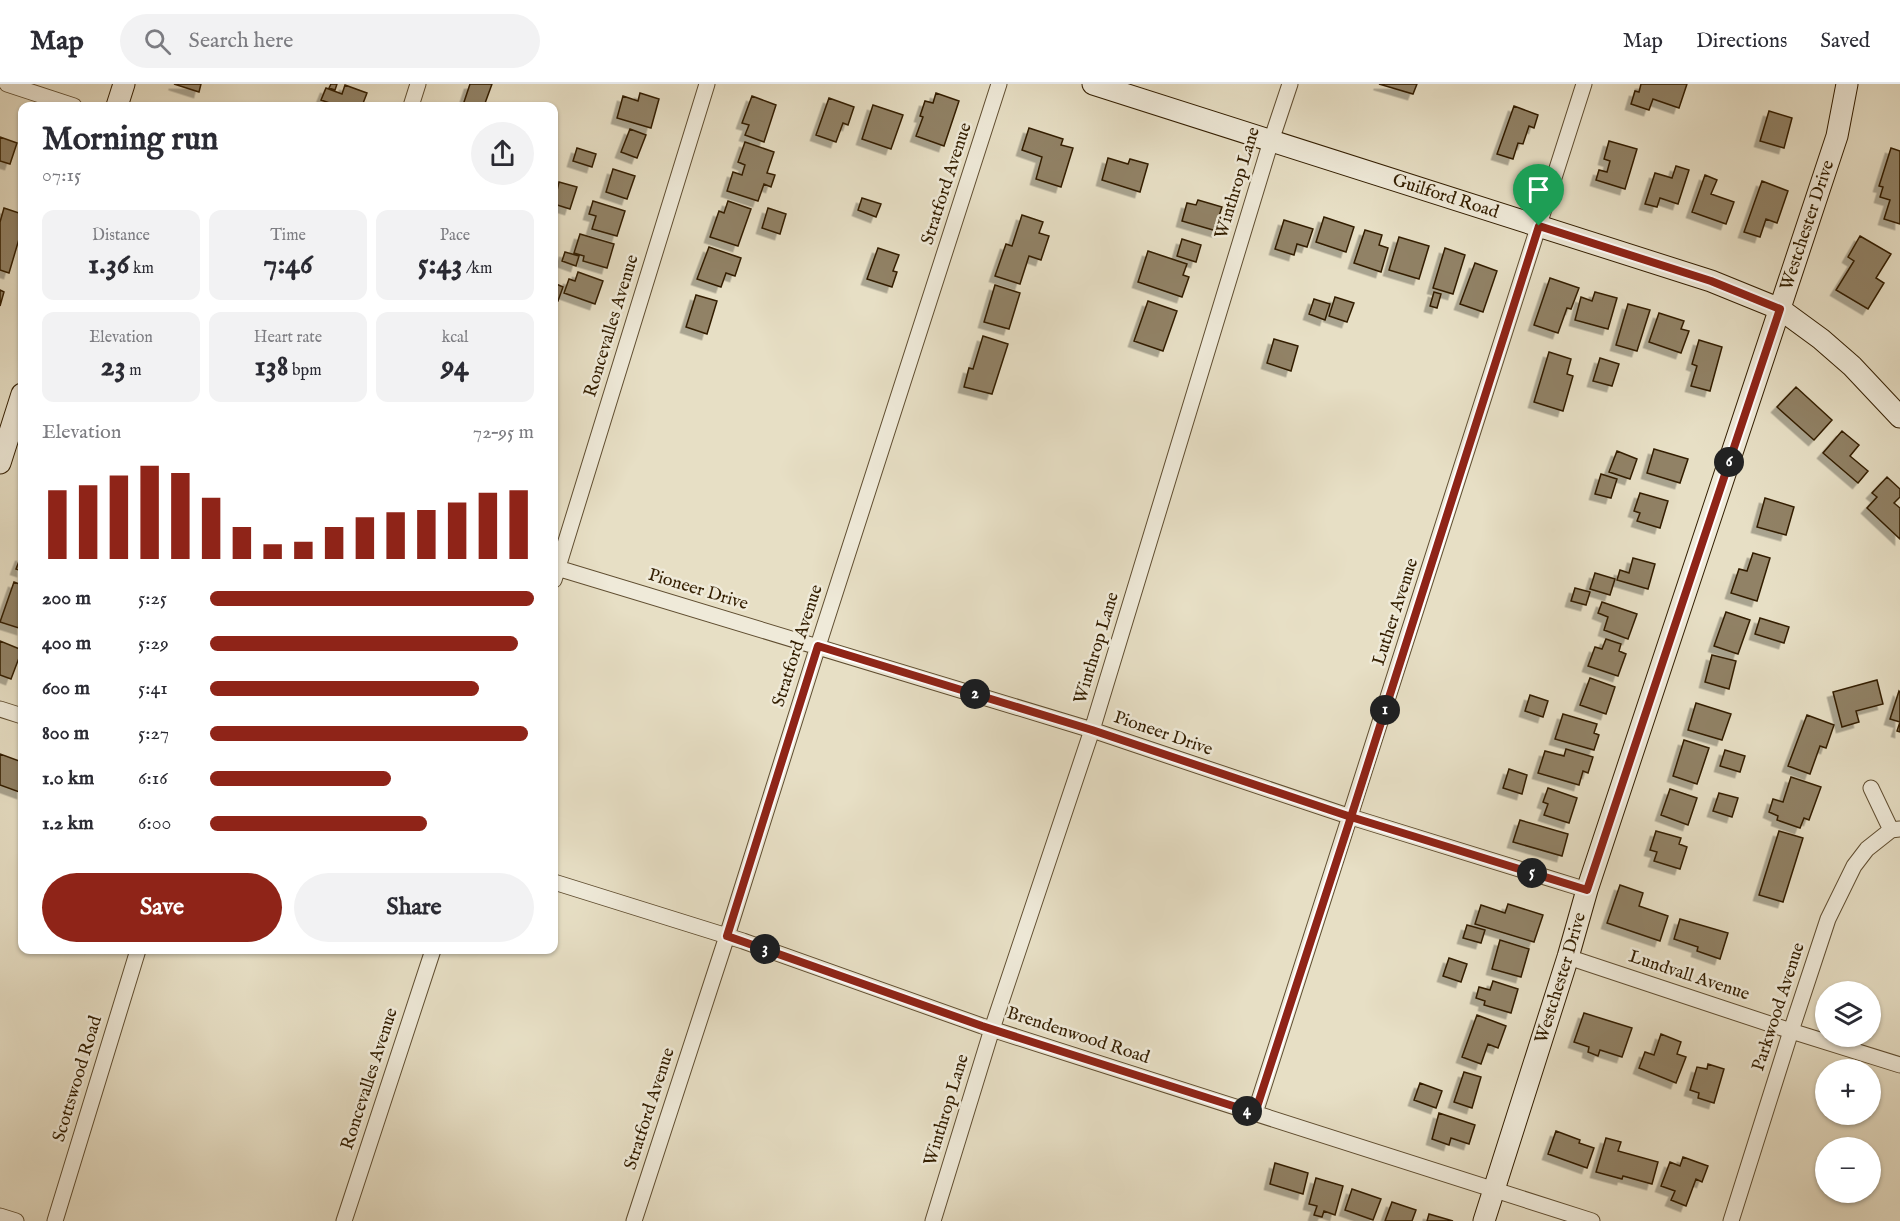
<!DOCTYPE html>
<html lang="en">
<head>
<meta charset="utf-8">
<style>
  :root { --surface:#fff; --page:#f2f2f3; --text:#2b2b33; --muted:#7c7c81; --line:#e1e1e2; --accent:#8f2418 }
  body { margin:0; font-family:"IM FELL English",serif; background:var(--page); color:var(--text); height:100vh; display:flex; flex-direction:column; font-size:22px; white-space:nowrap }
  * { box-sizing:border-box; margin:0 }
  p { font-size:20px; color:var(--muted) }
  .icon { flex:none; width:33px; height:33px; fill:none; stroke:currentColor; stroke-width:2; stroke-linecap:round; stroke-linejoin:round }
  .map { position:relative; flex:1; overflow:hidden }
  .side { position:absolute; left:18px; top:18px; width:540px; height:852px; display:flex; flex-direction:column; background:var(--surface); border-radius:12px; box-shadow:0 2px 4px #0004 }
  .side>* { flex:none }
  .fabs { position:absolute; left:1815px; top:897px; display:grid; gap:12px }
  .fabs a { display:grid; place-items:center; width:66px; height:66px; border-radius:50%; background:var(--surface); box-shadow:0 2px 4px #0004; font-size:30px }
  .pin { position:absolute; display:grid; place-items:center; width:51px; height:51px; color:#fff; margin:-62px -26px; border-radius:50% 50% 50% 0; rotate:-45deg; box-shadow:0 0 6px #0007 }
  .pin .icon { rotate:45deg }
  .km { position:absolute; width:30px; height:30px; margin:-15px; border-radius:50%; background:#222; color:#fff; font-size:16px; line-height:30px; text-align:center }
  .round { display:grid; place-items:center; flex:none; width:63px; height:63px; border-radius:32px; background:var(--page) }
  .overview { display:flex; align-items:center; justify-content:space-between; height:102px; padding:0 24px }
  h1 { font-size:33px; font-weight:800; line-height:45px }
  .figures { display:grid; grid-template-columns:repeat(3,1fr); gap:9px; height:102px; padding:6px 24px }
  .figures div { display:grid; align-content:center; border-radius:12px; background:var(--page); text-align:center }
  .figures b { font-size:30px; font-weight:800 }
  .figures small { font-size:16px; font-weight:400 }
  .figures p { font-size:16px }
  .chart { height:168px; padding:12px 24px }
  .chart p { display:flex; justify-content:space-between }
  .chart svg { width:100%; height:108px; margin-top:6px; stroke:var(--accent); stroke-width:6 }
  .button { display:flex; gap:12px; margin-top:auto; padding:12px 24px }
  .button a { flex:1; height:69px; border-radius:36px; background:var(--accent); color:#fff; font-size:24px; font-weight:800; line-height:69px; text-align:center }
  .button a+a { background:var(--page); color:var(--text) }
  ul { padding:0 24px; list-style:none; font-size:20px }
  li { display:grid; grid-template-columns:96px 72px 1fr; align-items:center; height:45px }
  li i { height:15px; border-radius:8px; background:var(--accent) }
  header { display:flex; align-items:center; gap:36px; box-sizing:border-box; height:84px; padding:0 30px; background:var(--surface); border-bottom:2px solid var(--line) }
  header strong { font-size:28px }
  nav { display:flex; gap:33px; margin-inline-start:auto; font-size:21px }
  .search { width:420px; height:54px; background:var(--page); display:flex; align-items:center; gap:15px; box-sizing:border-box; padding:0 21px; border-radius:33px; color:var(--muted); font-size:22px }
  .map>svg:first-child { display:block }
  .building { fill:#918266; stroke:#331e00; stroke-width:1.5; filter:url(#shadow) }
  .lines { fill:none; stroke-linecap:round; stroke-linejoin:round }
  .street-casing { stroke:#604e31; stroke-width:17 }
  .secondary-casing { stroke:#331e00; stroke-width:23 }
  .street { stroke:#efead9; stroke-width:15 }
  .secondary { stroke:#efead9; stroke-width:21 }
  .route-casing { stroke:#fff; stroke-width:12 }
  .route { stroke:#8f2418; stroke-width:8 }
  .labels { text-anchor:middle; dominant-baseline:central; stroke-width:5; stroke-linejoin:round; paint-order:stroke }
  .street-label { font-size:18px; fill:#331e00; stroke:#efead9 }
</style>
</head>
<body>
<header>
<strong>Map</strong>
<div class="search"><svg class="icon" aria-label="search" viewBox="0 0 24 24"><circle cx="10" cy="10" r="6"/><path d="M15 15l6 6"/></svg>Search here</div>
<nav><a>Map</a><a>Directions</a><a>Saved</a></nav>
</header>
<div class="map">
<svg width="1900" height="1137" viewBox="0 0 1900 1137">
  <defs>
    <filter id="shadow"><feDropShadow dx="-5.5" dy="5.5" stdDeviation="0" flood-color="#0004"/></filter>
  </defs>
  <rect width="100%" height="100%" fill="#e7dfc5"/>
  <filter id="stains"><feTurbulence type="fractalNoise" baseFrequency=".00333" numOctaves="4"/><feColorMatrix values="0 0 0 0 .2 0 0 0 0 .09 0 0 0 0 .02 0 0 0 .5 -.17"/></filter>
  <radialGradient id="worn" r=".72"><stop offset=".6" stop-color="#630" stop-opacity="0"/><stop offset="1" stop-color="#630" stop-opacity=".3"/></radialGradient>
  <path class="building" d="M174,0h27l-2,8z
    M331,0h6l-2,6 -6,-2z
    M470,0h22l-8,22h-16l-5,-1z
    M1379,0h38l-4,10z
    M1641,0h46l-8,24 -26,-9 -4,11 -18,-6 4,-13 4,1z
    M345,1l22,8 -5,13h-24l-17,-6 5,-12 16,6z
    M640,9l19,6 -8,29 -34,-10 6,-22 15,5z
    M936,9l23,8 -15,45 -28,-10 7,-19 -3,-1 5,-15 8,2z
    M752,12l24,9 -12,37 -19,-7 4,-10 -7,-2z
    M829,14l25,9 -6,18 -5,-2 -7,19 -20,-7z
    M873,21l30,10 -12,34 -29,-10z
    M1514,22l24,9 -4,13 -5,-2 -6,18 -5,-1 -5,16 -16,-5z
    M1769,27l23,7 -8,30 -24,-7z
    M1029,44l34,11 -2,6 12,3 -12,39 -25,-8 6,-22 -20,-7z
    M630,45l16,6 -9,23 -16,-6z
    M0,53l17,6 -7,21 -10,-3z
    M1609,57l28,8 -12,40 -29,-9 3,-10 8,2 3,-11 -6,-2z
    M745,58l29,10 -7,21 8,2 -4,12 -7,-3 -6,17 -31,-10 6,-19 9,3 3,-10 -7,-3z
    M577,64l19,6 -4,13 -19,-6z
    M1891,64l9,3v73l-16,-5 6,-19 -10,-3 3,-10 -4,-1z
    M1108,74l20,6 2,-5 18,5 -8,28 -38,-12z
    M1676,82l13,4 -11,34 -18,-6 -3,9 -12,-3 10,-31 17,5z
    M613,85l22,7 -8,23 -21,-7z
    M1705,91l12,5 -6,14 23,8 -8,22 -34,-12z
    M1762,97l26,10 -11,32 -11,-4 -6,18 -16,-5z
    M559,98l18,5 -7,22 -16,-5z
    M862,114l19,6 -5,13 -18,-7z
    M1198,116l24,7 -3,9 5,2 -4,14 -38,-11 5,-18 9,2z
    M593,117l32,10 -8,25 -25,-7 4,-13 -7,-2z
    M728,117l23,8 -13,37 -28,-9 9,-26 5,2z
    M4,124l18,6v15l-13,44 -9,-3v-48z
    M768,124l18,6 -6,20 -18,-6z
    M1022,131l21,7 -4,11 10,3 -8,24 -12,-4 -9,28 -25,-8 11,-32 6,2z
    M1324,133l30,10 -8,25 -30,-10z
    M1284,136l29,9 -6,18 -10,-3 -3,11 -19,-6z
    M1365,146l17,5 -3,10 9,3 -7,24 -27,-9z
    M580,150l34,10 -7,24 -24,-7 1,-5 -10,-3z
    M1860,152l31,18 -15,24 8,5 -16,26 -32,-19 18,-29 -6,-4z
    M1399,153l30,9 -10,33 -30,-9z
    M1182,155l19,6 -5,17 -19,-6z
    M709,163l32,11 -6,18 -9,-3 -5,14 -24,-8z
    M878,164l21,7 -6,16 4,1 -5,15 -25,-8z
    M1445,164l20,7 -12,39 -20,-6z
    M1148,167l39,13 -4,11 6,2 -7,20 -44,-15z
    M565,168l14,4 -3,10 -14,-5z
    M1475,179l22,8 -14,41 -23,-8z
    M578,188l25,9 -8,23 -31,-11 5,-14 6,2z
    M1550,194l29,10 -8,21 -4,-1 -9,25 -24,-8z
    M554,199l9,4 -5,14 -4,-2z
    M995,201l25,8 -11,36 -25,-7z
    M0,206l4,2 -4,14z
    M1434,208l7,2 -4,14 -7,-2z
    M1595,208l22,6 -9,31 -33,-9 6,-23 11,4z
    M696,211l21,6 -10,33 -21,-7z
    M1335,213l19,6 -7,19 -18,-6z
    M1314,215l16,5 -5,16 -16,-6z
    M1148,217l29,10 -14,40 -29,-10z
    M1628,220l22,6 -13,41 -21,-6z
    M1659,229l25,8 -3,8 8,2 -8,22 -32,-11z
    M983,252l25,8 -16,50 -28,-7 5,-19 4,1z
    M1274,255l24,7 -7,25 -24,-8z
    M1699,256l23,7 -12,44 -19,-5 6,-20 -5,-2z
    M1549,268l22,7 -4,15 6,2 -10,35 -29,-9z
    M1600,274l19,6 -7,22 -19,-5z
    M1796,303l36,33 -18,20 -37,-33z
    M1842,347l17,14 -9,11 18,15 -10,12 -35,-30z
    M1654,365l34,10 -8,24 -33,-10z
    M1617,367l20,8 -7,20 -21,-7z
    M1601,390l16,5 -6,19 -16,-4z
    M1887,393l13,12v8l-6,6 6,5v31l-33,-31 10,-11 -5,-4z
    M1640,409l28,8 -8,27 -23,-7 3,-8 -6,-2z
    M1765,414l29,9 -8,28 -29,-8z
    M1753,469l17,5 -13,43 -26,-8 8,-24 8,2z
    M21,472h1v15l-6,-2z
    M1633,474l22,6 -7,25 -31,-9 3,-10 9,3z
    M1595,489l20,6 -5,16 -20,-6z
    M14,498l8,3v44l-22,-7z
    M1575,504l15,4 -4,13 -15,-4z
    M1602,518l35,12 -9,25 -24,-9 4,-13 -10,-4z
    M1726,528l24,8 -12,34 -24,-8z
    M1760,534l29,9 -5,16 -29,-9z
    M1606,555l15,5 -2,7 7,3 -8,22 -30,-10 7,-19 7,2z
    M0,557l22,9 -11,29 -11,-4z
    M1712,571l24,6 -7,28 -24,-7z
    M1590,594l25,9 -9,27 -26,-9z
    M1877,596l6,24 -27,7 3,11 -17,5 -9,-35z
    M1899,607l1,1v40l-3,-1 3,-9 -10,-3z
    M1530,611l18,6 -5,16 -18,-6z
    M1696,619l35,11 -9,26 -34,-10z
    M1563,630l34,10 -3,9 5,2 -5,15 -39,-11z
    M1807,631l27,10 -8,23 -6,-2 -10,28 -22,-8z
    M1684,656l25,8 -12,36 -24,-8z
    M1566,665l27,8 -5,16 -5,-2 -4,14 -41,-12 7,-22 19,5z
    M1725,666l20,6 -5,16 -20,-6z
    M0,670l22,8v31l-22,-8z
    M1509,685l18,6 -5,19 -19,-6z
    M1791,693l30,10 -12,33 -5,-2 -4,10 -23,-8 1,-4 -9,-4 4,-13 10,3z
    M1548,704l29,10 -8,25 -25,-8 4,-11 -5,-2z
    M1670,705l27,9 -9,27 -27,-10z
    M1719,709l19,5 -6,19 -19,-6z
    M1520,736l48,14 -6,22 -49,-14z
    M1656,747l25,7 -2,6 8,3 -7,22 -26,-8 3,-9 -7,-2z
    M1779,747l24,7 -20,64 -24,-7z
    M1620,801l23,8 -4,13 29,10 -8,25 -53,-18z
    M1508,820l35,11 -9,27 -59,-18 6,-19 24,8z
    M1680,835l48,14 -8,26 -23,-8 1,-4 -24,-8z
    M1467,841l18,5 -4,13 -18,-5z
    M1500,856l29,9 -8,28 -29,-8z
    M1449,874l18,6 -6,18 -18,-6z
    M1493,897l25,8 -7,24 -27,-8 1,-4 -9,-3 3,-11 11,3z
    M1584,929l48,15 -10,29 -22,-7 -2,6 -10,-4 1,-5 -15,-5z
    M1477,931l29,11 -8,22 -10,-4 -7,20 -19,-7z
    M1661,950l20,8 -4,12 9,3 -10,26 -37,-15 6,-16 9,3z
    M1708,980l16,5 -10,34 -16,-5 1,-5 -9,-3 7,-23 10,2z
    M1464,988l17,5 -9,31 -18,-6z
    M1420,999l22,8 -6,17 -22,-8z
    M1439,1029l36,12 -6,19 -18,-6 -2,7 -17,-6z
    M1556,1047l24,9 -1,3 15,5 -7,20 -39,-14z
    M1606,1054l15,4 -3,9 40,11 -6,22 -29,-8 -1,3 -26,-7z
    M1683,1073l25,9 -6,16 -6,-3 -10,27 -15,-6 4,-9 -14,-5 9,-24 10,4z
    M1275,1079l33,10 -5,21 -33,-10z
    M1316,1094l27,8 -8,29 -11,-4 -2,6 -8,-2 3,-9 -8,-2z
    M1352,1105l29,10 -8,21 -28,-10z
    M1392,1118l24,8 -4,11h-27z
    M1429,1130l24,7h-26z"/>
  <g class="lines">
    <g class="street-casing">
      <path id="street" d="M7,0l67,22
        M411,22l7,-22
        M554,483l538,163 259,87 236,73
        M554,496l153,-496
        M0,625l22,7
        M1871,704l20,42
        M554,798l189,59 239,85 610,195
        M1568,873l223,74 109,34
        M1255,1029l329,-1029
        M0,1132l16,5
        M55,1137l83,-271
        M344,1137l89,-271
        M634,1137l93,-285 91,-290 181,-562
        M933,1137l59,-192 100,-299 179,-589 19,-57
        M1731,1137l60,-190 37,-112 26,-53 13,-17 24,-19 9,-1"/>
    </g>
    <g class="secondary-casing">
      <g id="secondary">
        <path id="s1" d="M1093,0l618,197 69,28 41,30 31,27 48,51"/>
        <path d="M117,22l7,-22"/>
        <path d="M0,379l22,-69"/>
        <path id="s2" d="M1484,1137l84,-264 19,-67 250,-754 10,-52"/>
      </g>
    </g>
    <use href="#street" class="street"/>
    <use href="#secondary" class="secondary"/>
  </g>
  <g class="lines">
    <g class="route-casing">
      <path id="route" d="M1539,142l-188,591 -259,-87 -274,-84 -91,290 255,90 273,87 96,-296 236,73 193,-581 -69,-28 -172,-55"/>
    </g>
    <use href="#route" class="route"/>
  </g>
  <g class="labels">
    <g class="street-label">
      <text transform="translate(1238 99) rotate(-73)">Winthrop Lane</text>
      <text transform="translate(947 100) rotate(-72)">Stratford Avenue</text>
      <text stroke="none"><textPath href="#s1" startOffset="370">Guilford Road</textPath></text>
      <text stroke="none"><textPath href="#s2" startOffset="1047">Westchester Drive</textPath></text>
      <text transform="translate(612 242) rotate(-73)">Roncevalles Avenue</text>
      <text transform="translate(698 506) rotate(17)">Pioneer Drive</text>
      <text transform="translate(1396 528) rotate(-72)">Luther Avenue</text>
      <text transform="translate(798 562) rotate(-72)">Stratford Avenue</text>
      <text transform="translate(1097 564) rotate(-73)">Winthrop Lane</text>
      <text transform="translate(1163 650) rotate(19)">Pioneer Drive</text>
      <text transform="translate(1689 892) rotate(18)">Lundvall Avenue</text>
      <text stroke="none"><textPath href="#s2" startOffset="255">Westchester Drive</textPath></text>
      <text transform="translate(1779 923) rotate(-72)">Parkwood Avenue</text>
      <text transform="translate(1078 952) rotate(18)">Brendenwood Road</text>
      <text transform="translate(78 995) rotate(-73)">Scottswood Road</text>
      <text transform="translate(370 995) rotate(-72)">Roncevalles Avenue</text>
      <text transform="translate(650 1025) rotate(-72)">Stratford Avenue</text>
      <text transform="translate(947 1026) rotate(-73)">Winthrop Lane</text>
    </g>
  </g>
  <rect width="100%" height="100%" filter="url(#stains)"/>
  <rect width="100%" height="100%" fill="url(#worn)"/>
</svg>
<div class="fabs">
<a><svg class="icon" aria-label="layers" viewBox="0 0 24 24"><path d="M12 4l9 5-9 5-9-5zM3 14l9 5 9-5"/></svg></a>
<a>+</a>
<a>−</a>
</div>
<div class="pin" style="left:1539px;top:142px;background:#1e9e55"><svg class="icon" aria-label="arrive" viewBox="0 0 24 24"><path d="M6 21V4h12l-3 4 3 4H6"/></svg></div>
<b class="km" style="left:1385px;top:626px">1</b>
<b class="km" style="left:975px;top:610px">2</b>
<b class="km" style="left:765px;top:865px">3</b>
<b class="km" style="left:1247px;top:1027px">4</b>
<b class="km" style="left:1532px;top:789px">5</b>
<b class="km" style="left:1729px;top:378px">6</b>
<section class="side">
<div class="overview"><div><h1>Morning run</h1><p>07:15</p></div><a class="round"><svg class="icon" aria-label="share" viewBox="0 0 24 24"><path d="M12 15V3M7 8l5-5 5 5M5 13v7h14v-7"/></svg></a></div>
<div class="figures">
<div><p>Distance</p><b>1.36<small> km</small></b></div>
<div><p>Time</p><b>7:46</b></div>
<div><p>Pace</p><b>5:43<small> /km</small></b></div>
</div>
<div class="figures">
<div><p>Elevation</p><b>23<small> m</small></b></div>
<div><p>Heart rate</p><b>138<small> bpm</small></b></div>
<div><p>kcal</p><b>94</b></div>
</div>
<div class="chart"><p><span>Elevation</span>72–95 m</p>
<svg viewBox="0 0 160 44" preserveAspectRatio="none"><path d="M5 44V16M15 44V14M25 44V10M35 44V6M45 44V9M55 44V19M65 44V31M75 44V38M85 44V37M95 44V31M105 44V27M115 44V25M125 44V24M135 44V21M145 44V17M155 44V16"/></svg>
</div>
<ul>
<li><b>200 m</b>5:25<i style="width:100%"></i></li>
<li><b>400 m</b>5:29<i style="width:95%"></i></li>
<li><b>600 m</b>5:41<i style="width:83%"></i></li>
<li><b>800 m</b>5:27<i style="width:98%"></i></li>
<li><b>1.0 km</b>6:16<i style="width:56%"></i></li>
<li><b>1.2 km</b>6:00<i style="width:67%"></i></li>
</ul>
<div class="button"><a>Save</a><a>Share</a></div>
</section>
</div>
</body>
</html>
